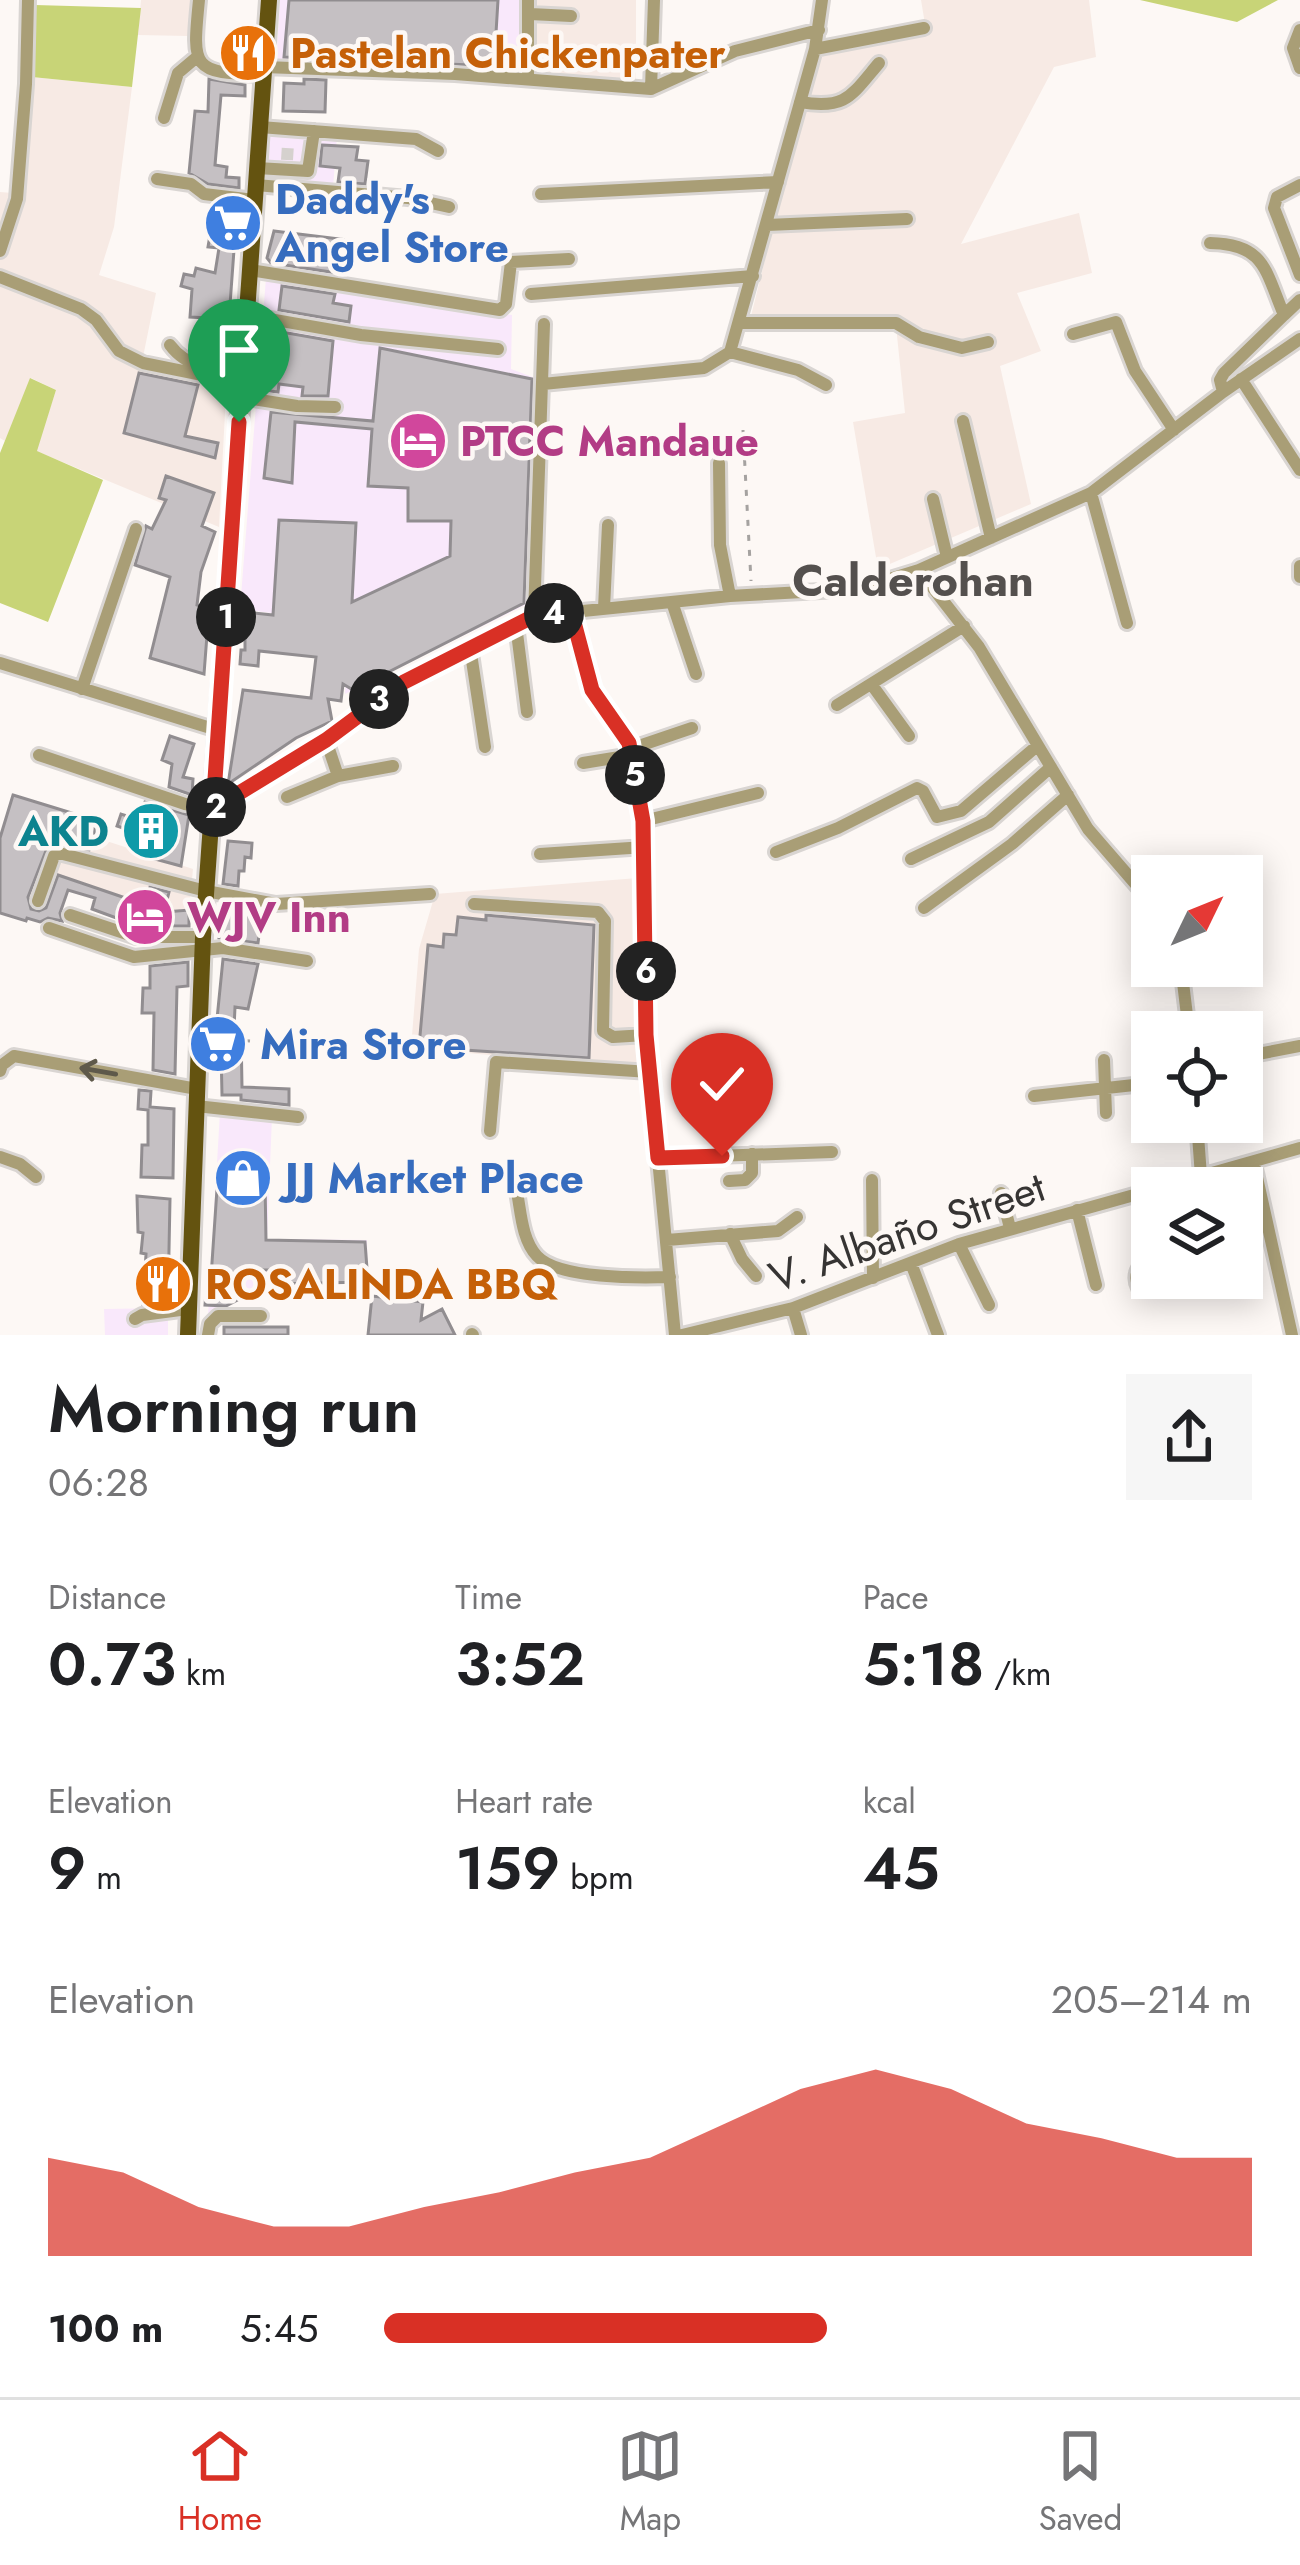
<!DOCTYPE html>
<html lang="en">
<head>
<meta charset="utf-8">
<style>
  :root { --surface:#fff; --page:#f6f6f6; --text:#202124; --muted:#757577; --line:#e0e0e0; --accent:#d93025 }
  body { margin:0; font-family:Jost,sans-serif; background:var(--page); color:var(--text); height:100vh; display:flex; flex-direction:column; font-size:45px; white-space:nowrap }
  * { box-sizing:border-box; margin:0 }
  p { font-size:39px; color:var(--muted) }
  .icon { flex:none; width:66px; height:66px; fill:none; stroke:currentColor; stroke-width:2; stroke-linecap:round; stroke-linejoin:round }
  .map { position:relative; height:1335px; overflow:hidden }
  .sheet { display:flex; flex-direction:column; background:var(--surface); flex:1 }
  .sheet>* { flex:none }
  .needle { width:78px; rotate:47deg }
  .fabs { position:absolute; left:1131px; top:855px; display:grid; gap:24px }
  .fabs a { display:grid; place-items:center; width:132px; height:132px; border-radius:0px; background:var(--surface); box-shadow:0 6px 30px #0003; font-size:60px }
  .pin { position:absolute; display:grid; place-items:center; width:102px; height:102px; color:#fff; margin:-123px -51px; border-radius:50% 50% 50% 0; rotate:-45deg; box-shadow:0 0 12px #0007 }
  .pin .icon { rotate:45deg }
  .km { position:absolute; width:60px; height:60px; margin:-30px; border-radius:50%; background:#222; color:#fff; font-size:33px; line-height:60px; text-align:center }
  .round { display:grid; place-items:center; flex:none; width:126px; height:126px; border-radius:0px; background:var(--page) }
  .summary { display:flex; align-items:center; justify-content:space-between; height:204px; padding:0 48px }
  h1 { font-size:66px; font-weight:600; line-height:90px }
  .figures { display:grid; grid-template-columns:repeat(3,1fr); gap:18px; height:204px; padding:12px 48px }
  .figures div { display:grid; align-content:center }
  .figures b { font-size:60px; font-weight:600 }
  .figures small { font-size:33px; font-weight:400 }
  .figures p { font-size:33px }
  .chart { height:336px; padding:24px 48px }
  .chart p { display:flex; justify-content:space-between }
  .chart svg { width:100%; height:216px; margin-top:12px; fill:var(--accent); opacity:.7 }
  ul { padding:0 48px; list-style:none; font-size:39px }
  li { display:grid; grid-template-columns:192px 144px 1fr; align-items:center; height:90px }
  li i { height:30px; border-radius:15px; background:var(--accent) }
  .tabs { display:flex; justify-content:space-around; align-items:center; height:168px; border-top:3px solid var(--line); background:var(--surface); font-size:33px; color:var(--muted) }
  .tabs a { display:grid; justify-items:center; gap:6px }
  .tabs .active { color:var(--accent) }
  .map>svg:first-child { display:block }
  .commercial { fill:#f9e8fb }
  .built { fill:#f7eae4 }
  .green { fill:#c8d477 }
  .building { fill:#c5c0c3; stroke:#918d90; stroke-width:3 }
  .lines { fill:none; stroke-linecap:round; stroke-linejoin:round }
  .minor-tunnel { stroke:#d5d1ce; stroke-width:12; stroke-dasharray:12 6; stroke-linecap:butt }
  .minor-casing { stroke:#d9d5d2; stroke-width:18 }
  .major-casing { stroke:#d9d5d2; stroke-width:22 }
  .path { stroke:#a5a2a0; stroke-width:3; stroke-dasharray:6 9; stroke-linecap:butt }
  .minor { stroke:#a99e76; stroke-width:12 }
  .major { stroke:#645310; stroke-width:16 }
  .oneway { stroke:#5e594a }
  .route-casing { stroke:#fff; stroke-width:24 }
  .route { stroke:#d93025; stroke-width:15 }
  .labels { text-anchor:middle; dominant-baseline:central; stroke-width:9; stroke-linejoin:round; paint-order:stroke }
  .food-label { font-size:42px; font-weight:bold; fill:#c56008; stroke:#fdf8f5; text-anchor:start }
  .shop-label { font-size:42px; font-weight:bold; fill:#366cbe; stroke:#fdf8f5; text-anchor:start }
  .hotel-label { font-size:42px; font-weight:bold; fill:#b23c85; stroke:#fdf8f5; text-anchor:start }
  .culture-label { font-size:42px; font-weight:bold; fill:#0d838f; stroke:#fdf8f5; text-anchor:end }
  .street-label { font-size:42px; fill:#363433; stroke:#fdf8f5 }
  .neighbourhood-label { font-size:45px; font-weight:bold; fill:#54504e; stroke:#fdf8f5 }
</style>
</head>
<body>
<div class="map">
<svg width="1300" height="1335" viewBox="0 0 1300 1335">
  <rect width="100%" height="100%" fill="#fdf8f5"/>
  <path class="commercial" d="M280,0h240l-1,76 -243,-12z
    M266,131l71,5 -4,52 -71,-9z
    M266,278l246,37 -1,54 27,10 -11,225 -182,90 4,-71 -109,-14z
    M220,1112l52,5 -5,122 100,1 1,43 -102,2 -58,31z
    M168,1308v27h-63l-1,-26z"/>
  <path class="built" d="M141,0h50l-3,36 -50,-1z
    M536,0h100v83l-100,-6z
    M921,0h168l7,57 -42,10 -93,177 118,-31 13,60 -75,20 24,58 -41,15 31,138 -153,65 -25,-147 52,-9 -9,-87 -148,2 69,-277 109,-21z
    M32,77l100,10 -18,140 -15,48 57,18 -13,64 84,18 -8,152 -183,-76 20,-61 -25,-12 -26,63 -5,-3v-246l25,2z
    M13,795l85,26 -4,16 99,32 -4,41 -22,2 -111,-38 -16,48 -40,-9v-75z
    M638,878v190l-227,-20 8,-99 16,-55z"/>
  <path class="green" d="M1140,0h138l-41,22z
    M35,5l106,3 -9,79 -100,-10z
    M30,378l26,12 -19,61 66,29 -55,142 -48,-19v-150z"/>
  <path class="building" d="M289,0h209l-4,66 -210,-9z
    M209,79l36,6v11l-24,-1 -6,70 12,2 -1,10 13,1v10l-31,-4 -19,-11 6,-62 13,1z
    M304,79l22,1 -1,32 -42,-1 1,-28 20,1z
    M322,145l36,2 -2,13 12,1 -3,23 -27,-2 2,-14 -20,-2z
    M215,206l22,3 -11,150 -21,-3 3,-38 -18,-1 2,-28 -11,-3 3,-12 10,2 2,-8 19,5 4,-25 -11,-1z
    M274,231l74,9 -4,34 -73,-11 -4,-5z
    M282,286l53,8 -2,9 18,3 -2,16 -70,-12z
    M276,331l57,10 -5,55h-26l1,-9 -24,-3 -1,8 -16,-2 4,-55h9z
    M380,348l152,31 -8,224 -171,87 -10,-6 -2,17 -13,-2 4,22 -36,17 -68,46 15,-94 68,8 5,-41 -57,-6 -1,15 -18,-2 1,-14h4v-38l28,3 6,-95 77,3 -4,79 98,-46 1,-35h-43v-33l-40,-2 4,-57 -77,-7 -3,61 -28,-5 7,-66 102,9z
    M139,373l59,12 -13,51 33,7 -3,15 -91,-25z
    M166,476l48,17 -12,33 13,6 -14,40 -4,33 12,4 -5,65 -54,-16 20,-81 -35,-12 11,-39 6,3 14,-29 -7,-2z
    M170,736l24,8 -11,33 10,2 -1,16 -23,-8 3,-23 -10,-4z
    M13,795l85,26 -9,29 -40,-7 -21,54 3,12 8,2 7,-3 12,-33 88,30 4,-18 19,5 -5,20 25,-2v16h-51l-46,-17 3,-11 -27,-8 -8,23 2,8 -14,-3 -8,4 -13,-4 -1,3 -26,-8v-75z
    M145,802l44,13 -8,51 -30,-8 5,-19 -39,-13 4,-12 19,6z
    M228,841l24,2 -1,15 -6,-1 -1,14h-5l-1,15 -15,-2z
    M222,905l40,7 -4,31 -39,-5z
    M486,915l108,10 -5,133 -170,-11 9,-102 15,2 1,-13 12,1 2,-18 28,3z
    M223,959l35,5 -10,45 -13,-2 -1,22 7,1 1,57 47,2v16l-48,-5v-5h-19l-1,-45 -7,-1z
    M188,962v24l-11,1 -2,87 -22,-4 1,-57h-12l1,-25h7v-22z
    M139,1090l12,1 -1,16 24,2 -1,69 -32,-1 1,-32h6v-35l-10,-1z
    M236,1180l29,1 1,59 99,2 3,40 -99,2v-14h-23v3h-12l11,23 -19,10 -21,-1 1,-13h4l7,-103 19,-1z
    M137,1196l33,3 -2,102 -25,3 3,-50 -5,-1 2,-20 -5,-1z
    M372,1296l51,6 -2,18 21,-11 13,26h-87z
    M224,1327h64v8h-64z"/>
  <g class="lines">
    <path class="minor-tunnel" d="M287,160l1,-16"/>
    <g class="minor-casing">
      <path id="minor" d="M199,0c-7,69 -7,73 64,75
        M530,14l41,2
        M1300,30l-7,18 7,20
        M815,49l109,-21
        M264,67l191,7 196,15 84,-38 84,-21
        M528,78v-78
        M651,89l3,-89
        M800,102c46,8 51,-6 79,-39
        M164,118l14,-45 19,-16
        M260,127l156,12 22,12
        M257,168l51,3 6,-40
        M157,179l34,5 13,10 50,6
        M256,185l152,13 41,9
        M1300,185l-23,12 -3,11 26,67
        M541,194l237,-12
        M767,225l140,-6
        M1210,243c55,1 55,27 74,72l-60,58 -4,7 3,12
        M0,251l17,-52 9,-115 2,-84
        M250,270l250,40 6,-6 5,-42 58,-3
        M0,277l81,32 15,11 23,31 24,12 99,20
        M531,294l222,-18
        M247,315l114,20 137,14
        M1284,315l16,-15
        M739,323h157l23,14 43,11 26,-6
        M1073,334l43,-12 19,49 39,59
        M170,345c17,23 44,26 73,24
        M730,352l68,18 28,15
        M1241,379l59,91
        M543,384l161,-16 26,-16 85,-303 7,-49
        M241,397l56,9 38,1
        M963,421l28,117
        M719,463l1,82 10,51
        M1091,493l36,130
        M933,499l14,58
        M1300,566v11
        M919,570l60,77 109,182 64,74
        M672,602l24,72
        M604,608l4,-83
        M571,611l21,79 37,53 14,78 3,214 29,300
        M534,616l10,-292
        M516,625l11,87
        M470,647l15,100
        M0,663l217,67
        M872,685l37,51
        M82,689l54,-160
        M837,705l127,-79
        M326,740l12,36 55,-10
        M630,749l62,-21
        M39,755l146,49 28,5 113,-69 78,-58 130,-66 196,-20 127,-7 62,-19 172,-77 132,-101 77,-53
        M583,763l49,-8
        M287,797l51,-21
        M643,821l115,-28
        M776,852l62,-24 79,-40 6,3 14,26 24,-6 76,-65
        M540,854l105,-7
        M911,859l78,-37 62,-55
        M38,901l16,-45 5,-3 147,38 70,13 154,-10
        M474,904l124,8 7,9 -2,110 10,6 33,-2
        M924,908l88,-64 56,-49
        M70,915l66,22h67
        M49,928l85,29 89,-9 84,13
        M1181,966l8,66
        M1242,1057l58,-11
        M1104,1060l2,53
        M0,1071l2,-6 12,-9 183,33
        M1034,1096l118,-13
        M196,1106l102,11
        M1197,1122l4,54
        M490,1131l6,-69 154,10
        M0,1157l20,7 16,13
        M658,1158l174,-6
        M1254,1164l38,171
        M872,1180l1,98
        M729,1181l16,-1 7,-7v-19
        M1159,1188l141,-40
        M517,1192c4,21 5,48 20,64 21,23 103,22 133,21
        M1001,1193l9,35
        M1077,1210l19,75
        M730,1234l12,25 14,17
        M667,1240l111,-9 19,-14
        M959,1244l30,61
        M911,1263l27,72
        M1139,1288c-8,-16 4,-25 13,-37
        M793,1308l8,27
        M135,1319l7,-4 46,-6
        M472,1334l1,1
        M208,1335l2,-11 8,-8h43
        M682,1335l111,-27 166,-64 193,-54"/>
    </g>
    <g class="major-casing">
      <path id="major" d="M188,1335l15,-398 66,-937"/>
    </g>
    <path class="path" d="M743,430l8,151
      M216,1038l34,3"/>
    <use href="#minor" class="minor"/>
    <use href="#major" class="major"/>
  </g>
  <defs><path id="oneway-shaft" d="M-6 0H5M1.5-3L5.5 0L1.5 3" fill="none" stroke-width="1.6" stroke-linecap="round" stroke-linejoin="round" transform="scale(3)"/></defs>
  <use class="oneway" href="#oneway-shaft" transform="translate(98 1071) rotate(-170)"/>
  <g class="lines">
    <g class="route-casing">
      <path id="route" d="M239,422l-26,387 113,-69 78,-58 130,-66 37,-5 21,79 37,53 14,78 3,214 12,123 64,-2"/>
    </g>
    <use href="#route" class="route"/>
  </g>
  <defs>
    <g id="restaurant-disc" transform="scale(3)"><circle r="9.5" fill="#e8710a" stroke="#fdf8f5"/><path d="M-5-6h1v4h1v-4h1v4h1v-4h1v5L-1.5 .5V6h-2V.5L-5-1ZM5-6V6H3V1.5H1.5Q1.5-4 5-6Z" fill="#fff"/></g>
    <g id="supermarket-disc" transform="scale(3)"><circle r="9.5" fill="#3f7fe0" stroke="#fdf8f5"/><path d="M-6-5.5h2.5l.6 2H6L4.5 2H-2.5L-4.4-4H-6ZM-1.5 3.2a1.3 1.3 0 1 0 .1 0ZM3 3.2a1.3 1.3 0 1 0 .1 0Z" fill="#fff"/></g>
    <g id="hotel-disc" transform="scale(3)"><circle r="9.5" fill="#d1479c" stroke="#fdf8f5"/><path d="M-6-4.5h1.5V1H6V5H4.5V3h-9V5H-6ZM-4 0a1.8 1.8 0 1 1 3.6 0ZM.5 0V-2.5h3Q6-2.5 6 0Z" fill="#fff"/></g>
    <g id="building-disc" transform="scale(3)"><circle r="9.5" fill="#0f9aa8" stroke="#fdf8f5"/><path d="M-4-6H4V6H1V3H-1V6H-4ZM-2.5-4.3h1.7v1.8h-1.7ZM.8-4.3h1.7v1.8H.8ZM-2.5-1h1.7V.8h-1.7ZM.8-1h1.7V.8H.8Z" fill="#fff"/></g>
    <g id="shop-disc" transform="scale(3)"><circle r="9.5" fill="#3f7fe0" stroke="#fdf8f5"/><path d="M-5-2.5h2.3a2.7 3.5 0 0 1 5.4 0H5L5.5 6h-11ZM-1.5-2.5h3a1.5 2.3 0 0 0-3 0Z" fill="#fff"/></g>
  </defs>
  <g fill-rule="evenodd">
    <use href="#restaurant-disc" x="248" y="53"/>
    <use href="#supermarket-disc" x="233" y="223"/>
    <use href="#hotel-disc" x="418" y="441"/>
    <use href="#building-disc" x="151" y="831"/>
    <use href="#hotel-disc" x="145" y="917"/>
    <use href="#supermarket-disc" x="218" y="1044"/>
    <use href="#shop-disc" x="243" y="1178"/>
    <use href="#restaurant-disc" x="163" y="1284"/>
  </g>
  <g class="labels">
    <g class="food-label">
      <text x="290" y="53">Pastelan Chickenpater</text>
      <text x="205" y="1284">ROSALINDA BBQ</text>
    </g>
    <g class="shop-label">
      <text x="275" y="199">Daddy's<tspan x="275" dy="48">Angel Store</tspan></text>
      <text x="260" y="1044">Mira Store</text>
      <text x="285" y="1178">JJ Market Place</text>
    </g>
    <g class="hotel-label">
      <text x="460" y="441">PTCC Mandaue</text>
      <text x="187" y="917">WJV Inn</text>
    </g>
    <g class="culture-label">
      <text x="109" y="831">AKD</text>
    </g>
    <g class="street-label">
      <text transform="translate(907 1232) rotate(-19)">V. Albaño Street</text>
    </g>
    <g class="neighbourhood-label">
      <text x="913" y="580">Calderohan</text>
    </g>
  </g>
</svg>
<div class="fabs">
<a><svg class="needle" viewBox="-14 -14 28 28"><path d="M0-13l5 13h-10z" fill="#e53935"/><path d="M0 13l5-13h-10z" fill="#757577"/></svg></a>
<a><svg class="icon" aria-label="locate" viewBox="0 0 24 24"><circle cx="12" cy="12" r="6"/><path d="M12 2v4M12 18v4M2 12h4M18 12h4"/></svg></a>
<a><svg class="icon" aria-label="layers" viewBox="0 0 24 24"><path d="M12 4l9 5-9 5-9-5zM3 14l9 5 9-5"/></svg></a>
</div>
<div class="pin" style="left:239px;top:422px;background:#1e9e55"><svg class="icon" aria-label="arrive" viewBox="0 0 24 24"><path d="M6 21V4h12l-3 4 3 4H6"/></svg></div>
<div class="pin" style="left:722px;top:1156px;background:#d93025"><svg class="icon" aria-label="check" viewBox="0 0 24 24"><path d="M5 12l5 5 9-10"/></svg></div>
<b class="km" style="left:226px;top:617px">1</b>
<b class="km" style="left:216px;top:807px">2</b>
<b class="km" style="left:379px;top:699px">3</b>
<b class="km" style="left:554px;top:613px">4</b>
<b class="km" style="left:635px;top:775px">5</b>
<b class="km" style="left:646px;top:971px">6</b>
</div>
<section class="sheet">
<div class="summary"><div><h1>Morning run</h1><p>06:28</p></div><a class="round"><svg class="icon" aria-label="share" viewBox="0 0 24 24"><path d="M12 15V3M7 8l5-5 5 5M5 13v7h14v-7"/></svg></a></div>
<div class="figures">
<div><p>Distance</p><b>0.73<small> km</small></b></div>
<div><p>Time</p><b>3:52</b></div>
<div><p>Pace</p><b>5:18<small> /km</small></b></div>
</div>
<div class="figures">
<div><p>Elevation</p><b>9<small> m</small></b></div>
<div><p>Heart rate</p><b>159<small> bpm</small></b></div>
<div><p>kcal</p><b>45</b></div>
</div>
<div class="chart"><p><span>Elevation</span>205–214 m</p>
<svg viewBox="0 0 160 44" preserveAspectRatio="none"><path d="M0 44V24L10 27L20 34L30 38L40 38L50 34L60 31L70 27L80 24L90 17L100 10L110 6L120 10L130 17L140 20L150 24L160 24V44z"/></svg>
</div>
<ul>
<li><b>100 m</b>5:45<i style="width:51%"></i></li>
</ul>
</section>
<nav class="tabs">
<a class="active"><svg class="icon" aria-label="home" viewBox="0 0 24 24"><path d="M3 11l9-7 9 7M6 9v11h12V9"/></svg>Home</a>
<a><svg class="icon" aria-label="map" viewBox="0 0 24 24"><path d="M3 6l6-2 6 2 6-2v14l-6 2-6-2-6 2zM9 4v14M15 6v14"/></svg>Map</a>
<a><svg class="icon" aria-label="saved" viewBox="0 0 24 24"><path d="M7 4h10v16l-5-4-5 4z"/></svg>Saved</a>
</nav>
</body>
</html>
